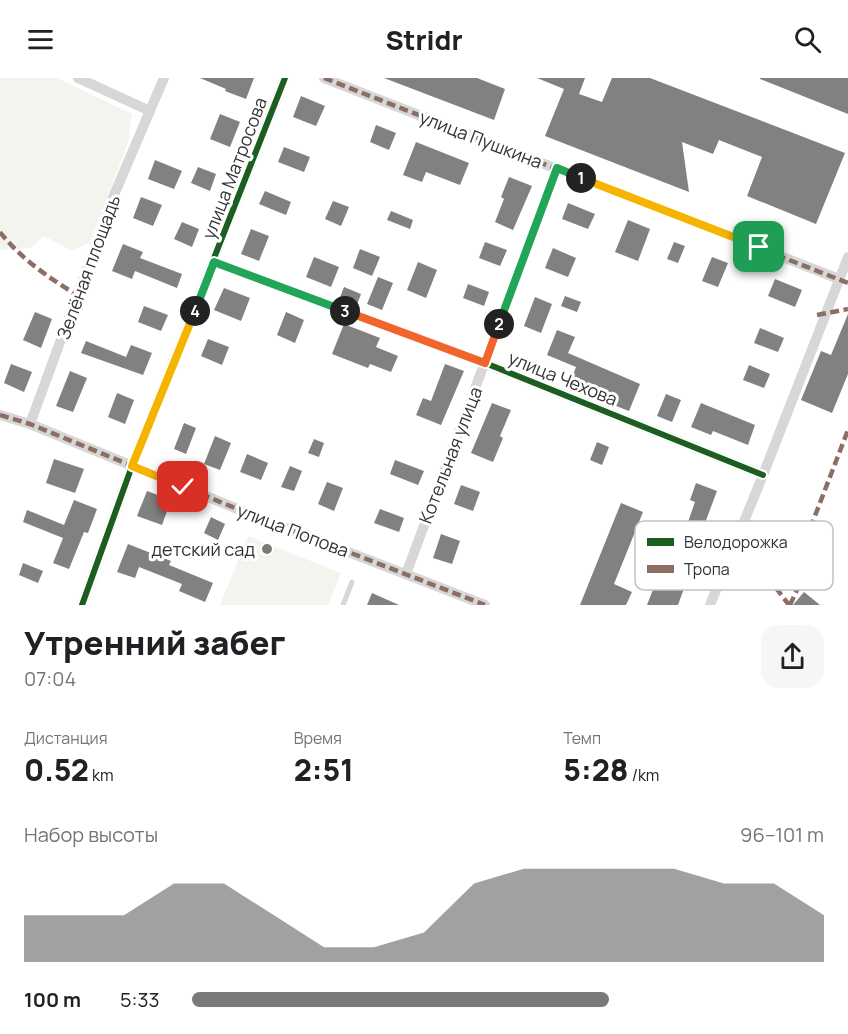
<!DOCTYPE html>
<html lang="ru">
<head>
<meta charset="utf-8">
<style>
  :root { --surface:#fff; --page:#f6f6f6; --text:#202124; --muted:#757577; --accent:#7a7a7a }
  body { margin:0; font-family:Manrope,sans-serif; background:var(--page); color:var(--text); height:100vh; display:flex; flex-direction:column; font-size:22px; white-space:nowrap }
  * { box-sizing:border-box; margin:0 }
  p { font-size:20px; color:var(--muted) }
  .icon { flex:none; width:33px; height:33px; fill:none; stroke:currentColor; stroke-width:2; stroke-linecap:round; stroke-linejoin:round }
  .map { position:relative; height:527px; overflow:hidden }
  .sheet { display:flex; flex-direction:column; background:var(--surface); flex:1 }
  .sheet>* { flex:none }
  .pin { position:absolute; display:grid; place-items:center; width:51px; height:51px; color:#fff; margin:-26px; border-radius:12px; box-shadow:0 3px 9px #0006 }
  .km { position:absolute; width:30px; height:30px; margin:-15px; border-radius:50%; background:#222; color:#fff; font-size:16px; line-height:30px; text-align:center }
  .round { display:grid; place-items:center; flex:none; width:63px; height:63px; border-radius:18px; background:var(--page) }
  .headline { display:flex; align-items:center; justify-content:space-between; height:102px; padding:0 24px }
  h1 { font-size:33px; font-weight:800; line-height:45px }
  .metrics { display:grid; grid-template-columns:repeat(3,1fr); gap:9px; height:102px; padding:6px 24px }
  .metrics div { display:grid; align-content:center }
  .metrics b { font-size:30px; font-weight:800 }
  .metrics small { font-size:16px; font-weight:400 }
  .metrics p { font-size:16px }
  .chart { height:168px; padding:12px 24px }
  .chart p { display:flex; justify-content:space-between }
  .chart svg { width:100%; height:108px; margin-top:6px; fill:var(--accent); opacity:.7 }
  ul { padding:0 24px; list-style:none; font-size:20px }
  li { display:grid; grid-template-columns:96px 72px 1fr; align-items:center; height:45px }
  li i { height:15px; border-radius:8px; background:var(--accent) }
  header { display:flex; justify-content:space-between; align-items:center; height:78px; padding:0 24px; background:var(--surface); font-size:27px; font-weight:800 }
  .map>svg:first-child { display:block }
  .green { fill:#f1f5ed }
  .building { fill:#818181 }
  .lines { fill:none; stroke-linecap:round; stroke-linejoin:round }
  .lane { stroke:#d7d7d7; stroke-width:5 }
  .street { stroke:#d7d7d7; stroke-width:10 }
  .quiet { stroke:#8d6e63; stroke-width:4.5; stroke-dasharray:9 4.5; stroke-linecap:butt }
  .cycleway-casing { stroke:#fff; stroke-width:10 }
  .cycleway { stroke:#1b5e20; stroke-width:6 }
  .split-1-casing { stroke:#fff; stroke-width:12 }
  .split-2-casing { stroke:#fff; stroke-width:12 }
  .split-3-casing { stroke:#fff; stroke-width:12 }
  .split-4-casing { stroke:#fff; stroke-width:12 }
  .split-5-casing { stroke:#fff; stroke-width:12 }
  .split-1 { stroke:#f5b400; stroke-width:8 }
  .split-2 { stroke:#22a559; stroke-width:8 }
  .split-3 { stroke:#f0652b; stroke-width:8 }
  .split-4 { stroke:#22a559; stroke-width:8 }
  .split-5 { stroke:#f5b400; stroke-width:8 }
  .poi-dot { fill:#7a7a7a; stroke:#fff; stroke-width:2 }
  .labels { text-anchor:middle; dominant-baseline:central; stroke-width:6; stroke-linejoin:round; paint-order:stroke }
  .street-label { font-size:18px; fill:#333; stroke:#fff }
  .poi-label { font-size:18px; fill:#333; stroke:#fff; text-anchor:end }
  .key { fill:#fff; stroke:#c2c2c2; stroke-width:1.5 }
  .key-label { font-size:16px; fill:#333 }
</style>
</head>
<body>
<header><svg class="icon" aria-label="menu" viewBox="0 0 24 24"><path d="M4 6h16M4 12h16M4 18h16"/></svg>Stridr<svg class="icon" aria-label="search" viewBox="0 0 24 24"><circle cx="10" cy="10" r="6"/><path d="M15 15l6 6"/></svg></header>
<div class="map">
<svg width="848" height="527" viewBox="0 0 848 527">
  <rect width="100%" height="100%" fill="#fff"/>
  <path class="green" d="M0,0h57l75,36 -4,29 -38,99 -18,9 -28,-15 -13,12 -31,2z
    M248,458l93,37 -13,32h-108z"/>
  <path class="building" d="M200,0h54l-8,21 -21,-8 1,-2z
    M384,0h93l28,11 -11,31z
    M537,0h48l-6,16 23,8 10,-24h38l195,75 -29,71 -69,-28 15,-39 -43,-17 -6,14 -31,-12 7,50 -144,-56 19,-47z
    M760,0h88v36l-88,-35z
    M301,18l24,10 -9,20 -23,-9z
    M220,36l20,8 -10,25 -20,-8z
    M376,47l20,8 -7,17 -19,-8z
    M416,64l53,21 -9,22 -34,-13 -4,10 -19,-7z
    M284,69l26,10 -6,15 -26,-10z
    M155,82l27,11 -8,18 -26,-10z
    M198,89l18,7 -6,17 -19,-8z
    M509,99l23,9 -19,44 -18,-8 9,-23 -3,-2z
    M265,113l26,11 -5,13 -27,-11z
    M141,119l21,8 -9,21 -20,-8z
    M333,123l16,6 -8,19 -16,-7z
    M568,125l27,11 -7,15 -26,-10z
    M391,133l22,9 -3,9 -23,-9z
    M628,142l22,9 -12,32 -23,-9z
    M182,144l17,7 -7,18 -18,-8z
    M251,151l18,7 -10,25 -18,-7z
    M485,164l22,8 -7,16 -21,-8z
    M674,164l11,4 -7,17 -11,-4z
    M123,166l20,8 -3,6 42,16 -5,14 -42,-17 -3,8 -20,-8z
    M553,170l23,10 -8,19 -23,-9z
    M360,171l20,8 -8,19 -19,-8z
    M314,179l25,10 -8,20 -25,-10z
    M712,179l16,6 -10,24 -16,-6z
    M418,184l19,8 -11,28 -19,-8z
    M378,199l15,6 -11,27 -15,-6z
    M775,201l27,11 -7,17 -27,-11z
    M468,206l21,8 -5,14 -21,-8z
    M344,209l17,7 -5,13 -17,-7z
    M224,210l26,10 -9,23 -27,-11z
    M565,218l16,6 -4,10 -16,-6z
    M535,219l17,7 -11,29 -17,-7z
    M144,228l24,9 -7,16 -23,-9z
    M35,234l17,7 -11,29 -18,-8z
    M286,234l18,8 -9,23 -18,-8z
    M848,236v60l-16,39 -31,-13 20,-49 10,4z
    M344,246l36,14 -4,9 22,9 -7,16 -21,-8 -2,4 -36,-14z
    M760,250l24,10 -6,14 -24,-9z
    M557,252l18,7 -7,16 72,31 -11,27 -18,-7 3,-7 -43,-17 5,-13 -29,-12z
    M208,261l21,8 -7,18 -21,-9z
    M86,263l40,16 5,-12 21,8 -9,22 -62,-22z
    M11,286l21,8 -8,20 -20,-9z
    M445,286l19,7 -23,54 -25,-10 7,-17 8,3z
    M749,287l21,9 -6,14 -21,-8z
    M70,293l17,7 -14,34 -17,-6z
    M117,315l17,7 -9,24 -17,-7z
    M666,316l15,6 -9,22 -15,-6z
    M492,325l19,7 -11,26 3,2 -10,24 -22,-9z
    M701,325l54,22 -7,20 -35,-14 -2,4 -20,-8z
    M184,345l12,5 -10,26 -12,-5z
    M215,358l16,7 -11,27 -16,-6z
    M314,361l10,4 -5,14 -11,-4z
    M597,364l12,5 -7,18 -12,-5z
    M247,376l21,9 -7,17 -21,-8z
    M54,381l30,10 -9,24 -29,-10z
    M395,382l29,11 -6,14 -28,-11z
    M290,388l12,5 -8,20 -13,-4z
    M327,404l16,6 -9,23 -16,-7z
    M696,405l21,8 -12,32 4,1 -8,22 -19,-7 13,-37 -5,-2z
    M461,407l19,7 -7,19 -19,-7z
    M147,413l24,9 -9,25 -25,-9z
    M74,422l23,9 -9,24 -4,-1 -15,37 -16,-6 10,-25 -40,-16 4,-12 37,15z
    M621,425l22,9 -29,72 18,8 -6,13h-46z
    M380,431l24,9 -5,14 -25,-9z
    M211,439l14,7 -7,16 -14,-7z
    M441,456l19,7 -8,23 -19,-6z
    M128,466l43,17 -2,4 44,18 -8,19 -26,-11 3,-7 -43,-17 -4,11 -18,-6z
    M665,481l26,10 -13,36h-31z
    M23,485l20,8 -5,12 -19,-8z
    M804,514l16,13h-27z
    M372,515l27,12h-32z"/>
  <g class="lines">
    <path class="lane" d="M343,527l9,-23"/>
    <path class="street" d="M78,0l72,33
      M324,0l515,201
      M215,184l270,101 278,112
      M0,337l30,9 205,84 250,97
      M30,346l84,-229 50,-117
      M406,496l151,-406
      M82,527l50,-139 153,-388
      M710,527l53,-130 85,-218"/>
    <path class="quiet" d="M324,0l524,205
      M0,154c20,26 49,46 77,63
      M817,237l31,-6
      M0,337l30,9 205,84 250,97
      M740,453l14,28 35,46
      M790,527l13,-28 6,-23 -1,-20 40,-104"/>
    <g class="cycleway-casing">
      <path id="cycleway" d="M215,184l270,101 278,112
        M82,527l50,-139 153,-388"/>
    </g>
    <use href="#cycleway" class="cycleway"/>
  </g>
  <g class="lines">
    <g class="split-1-casing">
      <path id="split-1" d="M581,100l178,69"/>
    </g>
    <g class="split-2-casing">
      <path id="split-2" d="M499,246l58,-156 24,10"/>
    </g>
    <g class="split-3-casing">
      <path id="split-3" d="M345,233l140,52 14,-39"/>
    </g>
    <g class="split-4-casing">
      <path id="split-4" d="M195,233l19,-49 131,49"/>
    </g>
    <g class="split-5-casing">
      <path id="split-5" d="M183,409l-51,-21 63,-155"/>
    </g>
    <use href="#split-1" class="split-1"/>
    <use href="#split-2" class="split-2"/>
    <use href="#split-3" class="split-3"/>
    <use href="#split-4" class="split-4"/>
    <use href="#split-5" class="split-5"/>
  </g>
  <circle class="poi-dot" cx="267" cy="471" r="6"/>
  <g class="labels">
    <g class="street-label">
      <text transform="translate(481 61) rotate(21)">улица Пушкина</text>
      <text transform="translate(234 90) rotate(-69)">улица Матросова</text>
      <text transform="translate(88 189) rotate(-70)">Зелёная площадь</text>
      <text transform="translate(563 300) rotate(22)">улица Чехова</text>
      <text transform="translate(450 377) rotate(-69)">Котельная улица</text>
      <text transform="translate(293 452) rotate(21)">улица Попова</text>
    </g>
    <g class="poi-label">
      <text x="255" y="471">детский сад</text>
    </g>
  </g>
  <rect x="635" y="443" width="198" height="69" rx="9" class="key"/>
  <rect x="647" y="460" width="27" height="8" fill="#1b5e20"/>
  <rect x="647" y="487" width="27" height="8" fill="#8d6e63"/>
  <g class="key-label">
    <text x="684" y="470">Велодорожка</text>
    <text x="684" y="497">Тропа</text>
  </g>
</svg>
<div class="pin" style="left:759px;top:169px;background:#1e9e55"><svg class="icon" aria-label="arrive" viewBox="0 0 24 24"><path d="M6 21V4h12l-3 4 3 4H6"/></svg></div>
<div class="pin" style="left:183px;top:409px;background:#d93025"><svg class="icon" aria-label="check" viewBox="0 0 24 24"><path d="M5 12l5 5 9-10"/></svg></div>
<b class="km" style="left:581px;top:100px">1</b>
<b class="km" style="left:499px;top:246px">2</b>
<b class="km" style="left:345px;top:233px">3</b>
<b class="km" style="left:195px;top:233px">4</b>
</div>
<section class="sheet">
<div class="headline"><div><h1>Утренний забег</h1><p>07:04</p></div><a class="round"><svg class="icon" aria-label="share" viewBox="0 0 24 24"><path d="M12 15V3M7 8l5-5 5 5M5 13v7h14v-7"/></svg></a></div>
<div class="metrics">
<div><p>Дистанция</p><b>0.52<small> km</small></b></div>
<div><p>Время</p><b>2:51</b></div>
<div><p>Темп</p><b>5:28<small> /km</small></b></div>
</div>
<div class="chart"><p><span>Набор высоты</span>96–101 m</p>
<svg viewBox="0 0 160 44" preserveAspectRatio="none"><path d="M0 44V25L10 25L20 25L30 12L40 12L50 25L60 38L70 38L80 32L90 12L100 6L110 6L120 6L130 6L140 12L150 12L160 25V44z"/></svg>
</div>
<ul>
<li><b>100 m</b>5:33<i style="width:66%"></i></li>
</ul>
</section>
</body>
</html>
